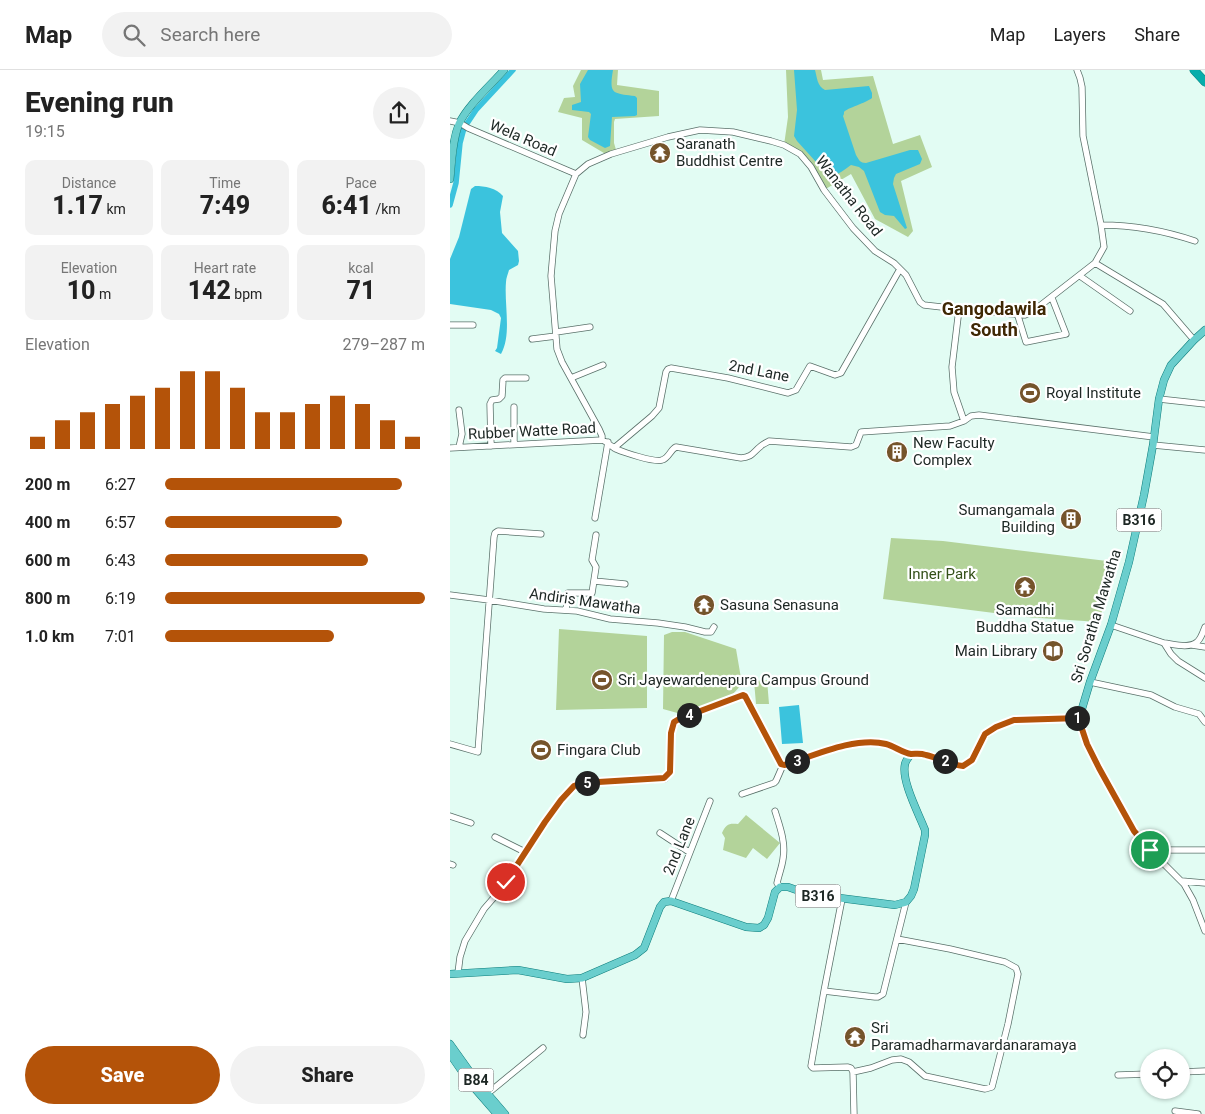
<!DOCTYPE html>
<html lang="en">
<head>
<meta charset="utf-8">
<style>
  :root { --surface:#fff; --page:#f2f2f2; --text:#222; --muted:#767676; --line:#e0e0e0; --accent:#b45309 }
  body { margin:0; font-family:Roboto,sans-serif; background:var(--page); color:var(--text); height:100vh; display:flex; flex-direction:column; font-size:19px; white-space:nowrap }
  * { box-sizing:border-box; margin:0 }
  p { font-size:16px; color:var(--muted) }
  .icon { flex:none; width:28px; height:28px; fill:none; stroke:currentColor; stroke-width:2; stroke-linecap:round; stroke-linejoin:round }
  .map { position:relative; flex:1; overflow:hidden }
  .side { display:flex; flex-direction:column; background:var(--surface); width:450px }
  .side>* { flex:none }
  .controls { position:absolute; left:690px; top:979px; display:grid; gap:10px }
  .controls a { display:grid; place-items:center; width:50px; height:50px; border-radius:50%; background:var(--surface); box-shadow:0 1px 4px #0004; font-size:25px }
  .pin { position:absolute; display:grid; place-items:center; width:42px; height:42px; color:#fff; margin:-21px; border:2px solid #fff; border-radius:50%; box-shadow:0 1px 5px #0007 }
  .km { position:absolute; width:25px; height:25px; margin:-12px; border-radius:50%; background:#222; color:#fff; font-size:14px; line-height:25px; text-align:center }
  .round { display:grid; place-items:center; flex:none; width:52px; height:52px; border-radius:26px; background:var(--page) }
  .head { display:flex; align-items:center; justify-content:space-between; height:85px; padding:0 25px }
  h1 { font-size:28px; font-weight:800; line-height:38px }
  .metrics { display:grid; grid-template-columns:repeat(3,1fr); gap:8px; height:85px; padding:5px 25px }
  .metrics div { display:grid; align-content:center; border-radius:10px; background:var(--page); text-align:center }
  .metrics b { font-size:25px; font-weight:800 }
  .metrics small { font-size:14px; font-weight:400 }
  .metrics p { font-size:14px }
  .chart { height:140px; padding:10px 25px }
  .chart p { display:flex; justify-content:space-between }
  .chart svg { width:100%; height:90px; margin-top:5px; stroke:var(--accent); stroke-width:6 }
  .action { display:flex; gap:10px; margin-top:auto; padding:10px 25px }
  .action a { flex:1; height:58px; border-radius:30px; background:var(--accent); color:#fff; font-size:20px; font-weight:800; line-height:58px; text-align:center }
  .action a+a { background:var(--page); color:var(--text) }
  ul { padding:0 25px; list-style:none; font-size:16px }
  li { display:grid; grid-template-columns:80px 60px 1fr; align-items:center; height:38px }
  li i { height:12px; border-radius:6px; background:var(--accent) }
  header { display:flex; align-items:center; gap:30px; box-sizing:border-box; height:70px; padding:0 25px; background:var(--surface); border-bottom:1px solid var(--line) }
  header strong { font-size:24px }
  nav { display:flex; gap:28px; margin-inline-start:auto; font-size:18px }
  .search { width:350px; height:45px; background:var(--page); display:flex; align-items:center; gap:12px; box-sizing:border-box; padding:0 18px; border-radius:28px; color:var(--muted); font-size:19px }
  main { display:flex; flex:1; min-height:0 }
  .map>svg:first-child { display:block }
  .green { fill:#b3d39a }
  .water { fill:#3bc3dd }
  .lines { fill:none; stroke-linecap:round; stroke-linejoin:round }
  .canal { stroke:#3bc3dd; stroke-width:5.5 }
  .minor-casing { stroke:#5a716a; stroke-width:7 }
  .major-casing { stroke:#0e7e7c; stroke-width:8 }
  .highway-casing { stroke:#0e7e7c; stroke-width:9 }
  .minor { stroke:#fff; stroke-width:5.5 }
  .major { stroke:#6acecd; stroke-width:7 }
  .highway { stroke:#06adab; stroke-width:8 }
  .route-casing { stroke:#fff; stroke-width:10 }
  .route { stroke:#b45309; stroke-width:6 }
  .labels { text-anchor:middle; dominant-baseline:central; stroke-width:4.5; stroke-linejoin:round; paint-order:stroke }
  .shield { fill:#fff; stroke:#616866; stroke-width:1 }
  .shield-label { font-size:14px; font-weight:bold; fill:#1d2724 }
  .street-label { font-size:15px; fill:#1d2724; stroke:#fff }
  .poi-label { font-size:15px; fill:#1d2724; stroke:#fff; text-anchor:start }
  .park-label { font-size:15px; fill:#345019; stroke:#fff }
  .quarter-label { font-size:18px; font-weight:bold; fill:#3f2703; stroke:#fff }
</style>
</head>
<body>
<header>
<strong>Map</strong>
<div class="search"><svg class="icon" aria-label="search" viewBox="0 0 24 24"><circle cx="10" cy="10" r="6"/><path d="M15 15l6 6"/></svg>Search here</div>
<nav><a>Map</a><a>Layers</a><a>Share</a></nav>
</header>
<main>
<section class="side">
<div class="head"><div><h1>Evening run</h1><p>19:15</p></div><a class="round"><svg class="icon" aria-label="share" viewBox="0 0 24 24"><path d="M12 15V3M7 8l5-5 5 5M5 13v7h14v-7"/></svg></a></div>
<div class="metrics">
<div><p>Distance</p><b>1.17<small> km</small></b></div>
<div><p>Time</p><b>7:49</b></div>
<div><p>Pace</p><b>6:41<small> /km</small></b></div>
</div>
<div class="metrics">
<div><p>Elevation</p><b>10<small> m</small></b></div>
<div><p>Heart rate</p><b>142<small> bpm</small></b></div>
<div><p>kcal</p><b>71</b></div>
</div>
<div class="chart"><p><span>Elevation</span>279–287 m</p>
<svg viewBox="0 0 160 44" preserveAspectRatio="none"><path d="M5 44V38M15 44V30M25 44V26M35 44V22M45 44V18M55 44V14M65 44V6M75 44V6M85 44V14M95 44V26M105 44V26M115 44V22M125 44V18M135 44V22M145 44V30M155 44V38"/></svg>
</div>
<ul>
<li><b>200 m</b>6:27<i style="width:91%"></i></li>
<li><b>400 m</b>6:57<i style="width:68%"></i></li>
<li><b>600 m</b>6:43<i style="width:78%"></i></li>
<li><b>800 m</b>6:19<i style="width:100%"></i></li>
<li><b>1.0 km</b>7:01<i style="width:65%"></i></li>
</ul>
<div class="action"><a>Save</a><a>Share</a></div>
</section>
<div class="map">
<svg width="755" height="1044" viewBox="0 0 755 1044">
  <rect width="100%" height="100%" fill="#e2fcf3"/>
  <path class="green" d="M131,0h37l-1,15 42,6v25l-44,3 -1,3v21l3,10 -8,3 -27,-16v-22l-24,-6 6,-14 11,-1 -2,-11z
    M336,0h35l2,10 50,-4 20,68 27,-9 12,32 -31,14 12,50 -5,6 -33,-18 -24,-45 -27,16 -24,-35 -16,-10 4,-28z
    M441,468l52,3 164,20 -3,20 6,2 -11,39 -74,-5 -142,-18z
    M109,559l88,7v72l-91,2z
    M222,562h13l51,17 6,35 -9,10 -52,20 -18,-5 1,-74z
    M317,610l2,24h-13l-2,-23z
    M296,745l34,28 -13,16 -14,-11 -7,10 -23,-8 2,-12 -3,-5c4,-9 7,-10 16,-9z"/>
  <path class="water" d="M138,0h25c-4,24 -1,23 22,26l2,2v17l-2,1 -23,1 -2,29 -5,2 -15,-8 -2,-3 3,-23 -2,-2 -17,-2v-5l9,-3 -1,-18z
    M344,0h21c2,7 2,16 10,20l44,-4 3,7v5c-6,5 -25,10 -28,14 0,1 0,3 -1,4l13,39c3,5 4,8 10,8l44,-13h8l4,9 -2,5 -24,10 -2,4 -1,6 14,44 -2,1 -11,-13 -9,-1 -5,-3 -16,-41 -5,-4 -8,-2c-9,6 -14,13 -25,8l-29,-32 -3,-5 3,-26z
    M25,116c10,0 21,2 28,10l-3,16 2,21 16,18 1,10 -1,4 -9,5c-1,4 -3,8 -3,12 -2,22 6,53 -5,72l-6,-3 2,-3 4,-30 -2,-4 -8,-4 -41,-6v-45l9,-22 12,-48z
    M349,635l4,38 -21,1 -3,-37z"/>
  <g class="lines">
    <path class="canal" d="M0,135l6,-22 4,-40 4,-15 12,-18 37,-40"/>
    <g class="minor-casing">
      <path id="minor" d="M0,51l10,2 8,5 108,46
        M651,155c32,0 64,6 94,16
        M645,193l68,41 31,36
        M630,206l50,35
        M509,239l-7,58 2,25 10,29
        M568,246l8,26 40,-8 -14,-36
        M0,255h23
        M106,262l34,-5
        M82,269l24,-3
        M121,308l32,-13
        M709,329l46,5
        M64,337v37
        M9,340l3,24 -3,13
        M152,370v-4l-3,-7 -37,-67 -5,-13 -6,-73 4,-45 4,-17 17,-40 12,-10 23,-10 57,-17 32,-7 33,2 38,9 13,4 16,9 11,13 13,23 29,38 22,23 19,12 12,12 14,27 4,3 35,4 66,6 7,-3 63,-49 9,-16 -3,-22 -18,-89 -1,-49 -2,-9 -3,-8
        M703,375l52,5
        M41,376l-1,-42 2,-4 7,-1 3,-3 1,-16 2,-2h21
        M0,378l152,-8c6,2 8,6 14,9 7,3 39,14 46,11 7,-2 8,-10 14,-13l65,11c12,-1 12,-6 20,-12 0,-1 7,-4 8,-5l82,6 5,-2 5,-13 89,-6 14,-5 7,-5 8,-1 175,22
        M164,378l38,-32 7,-8 7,-36 2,-3 3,-1 57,10 60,15 8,-3 14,-24 25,9 6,-2 59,-104
        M145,448l13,-76
        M144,511l31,3
        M0,525l39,5 55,9 33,2 33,8 48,4 27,4 20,5h6l3,-5
        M116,540l2,-17h24l4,-26 -4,-7 4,-25
        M661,555l53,18 7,11 7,7 27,17
        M714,573c9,1 25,6 33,-1 4,-3 6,-10 8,-15
        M742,575l13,2
        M640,612l61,13 24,12 24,7 6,8
        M630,648v5l7,22 47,86 16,19 34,34 9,16 12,31
        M0,674l28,8 16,-215 1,-4 3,-2 43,3
        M292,724l32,-11 2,-2 7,-16
        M325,741c5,16 11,32 8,48 -1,8 -4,15 -6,24l3,4
        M0,746l21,7
        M210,763l29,19
        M45,767l30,15
        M700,780h55
        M0,794l3,1
        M732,811l23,2
        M392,829l-18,92 -13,75 2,2 35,-1 3,1 2,4 1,42
        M221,831l39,-100
        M8,903l2,-16 5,-16 19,-32 25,-29 16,-28 36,-53 13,-14 8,-2 83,-4 5,-7 1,-39 3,-11 5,-3 64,-24 2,1 36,68 4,1c28,-9 72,-29 101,-21 8,2 17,7 25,10
        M132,908l4,34 -3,23
        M374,921l51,6h3l5,-3 23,-92
        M403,1002l18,-4 21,-8 9,-1 8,3 16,14 60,13 7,-2 16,-63 10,-50 -2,-6 -11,-6 -55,-13 -53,-10
        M731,1002l24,-1
        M668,1005l31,-1
        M37,1024l56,-46
        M725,1041l23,3"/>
    </g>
    <g class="major-casing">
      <path id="major" d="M0,109c2,-18 2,-38 9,-55 8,-18 32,-39 45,-54
        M0,904l68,-4 49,9 15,-1 53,-23 9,-7 16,-41 4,-5 7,-1 75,26 13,1 5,-3 4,-7 7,-26 5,-5h8l20,7 87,11 11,-3 5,-6 3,-7 11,-54v-5c-6,-16 -24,-49 -20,-66 1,-4 4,-7 6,-10 18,-3 34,10 52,12l9,-6 13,-25 11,-8 19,-7 65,-2 1,-6 9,-30 21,-57 18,-63 15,-67 9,-50 6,-46 5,-19 7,-15 23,-25 11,-10
        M0,974l25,35 30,35
        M0,984l20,29 27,31"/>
    </g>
    <g class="highway-casing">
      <path id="highway" d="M744,0l11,12"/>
    </g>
    <use href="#minor" class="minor"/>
    <use href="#major" class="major"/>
    <use href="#highway" class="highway"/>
  </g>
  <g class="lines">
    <g class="route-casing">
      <path id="route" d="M56,812l39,-60 16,-22 13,-14 8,-3 82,-5 6,-6 1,-39 3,-11 5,-3 64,-24 2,1 36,68 4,1c28,-9 71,-29 101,-21 8,2 17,9 25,10 6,0 9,-1 15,1 13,3 24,10 37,11l9,-6 13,-26 11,-7 18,-7 66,-2v5l7,21 12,24 35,63 16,19"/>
    </g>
    <use href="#route" class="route"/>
  </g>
  <defs>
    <g id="temple-disc" transform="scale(1.125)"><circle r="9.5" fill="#75542b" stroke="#fff"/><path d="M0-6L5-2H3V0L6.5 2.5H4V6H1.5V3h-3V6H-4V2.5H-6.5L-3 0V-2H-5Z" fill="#fff"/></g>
    <g id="stadium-disc" transform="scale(1.125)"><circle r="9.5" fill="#75542b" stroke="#fff"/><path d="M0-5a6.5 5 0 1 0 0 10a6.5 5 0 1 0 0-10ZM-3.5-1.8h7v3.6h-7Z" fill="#fff"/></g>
    <g id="building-disc" transform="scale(1.125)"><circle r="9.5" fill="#75542b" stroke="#fff"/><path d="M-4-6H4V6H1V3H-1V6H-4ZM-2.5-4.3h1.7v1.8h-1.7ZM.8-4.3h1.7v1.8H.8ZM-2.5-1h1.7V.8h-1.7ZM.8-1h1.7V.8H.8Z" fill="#fff"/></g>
    <g id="library-disc" transform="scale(1.125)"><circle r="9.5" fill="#75542b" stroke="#fff"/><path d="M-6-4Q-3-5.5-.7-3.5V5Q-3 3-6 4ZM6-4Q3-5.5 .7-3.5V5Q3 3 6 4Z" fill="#fff"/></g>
  </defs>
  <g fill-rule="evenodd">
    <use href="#temple-disc" x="210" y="83"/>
    <use href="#stadium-disc" x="580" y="323"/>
    <use href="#building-disc" x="447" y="382"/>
    <use href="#building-disc" x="621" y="449"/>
    <use href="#temple-disc" x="575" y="517"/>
    <use href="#temple-disc" x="254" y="535"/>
    <use href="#library-disc" x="603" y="581"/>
    <use href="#stadium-disc" x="152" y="610"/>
    <use href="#stadium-disc" x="91" y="680"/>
    <use href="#temple-disc" x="405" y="967"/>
  </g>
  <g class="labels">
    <g class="shield">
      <rect x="666.5" y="438.5" width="45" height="23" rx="4"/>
      <rect x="345.5" y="814.5" width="45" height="23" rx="4"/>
      <rect x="8.5" y="998.5" width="35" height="23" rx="4"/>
    </g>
    <g class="shield-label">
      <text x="689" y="450">B316</text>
      <text x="368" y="826">B316</text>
      <text x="26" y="1010">B84</text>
    </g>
    <g class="street-label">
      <text transform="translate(73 68) rotate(23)">Wela Road</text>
      <text transform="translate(399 126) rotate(52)">Wanatha Road</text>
      <text transform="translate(309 301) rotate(11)">2nd Lane</text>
      <text transform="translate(82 361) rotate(-3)">Rubber Watte Road</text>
      <text transform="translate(135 531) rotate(8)">Andiris Mawatha</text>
      <text transform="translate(646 546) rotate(-73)">Sri Soratha Mawatha</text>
      <text transform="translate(229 776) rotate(-68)">2nd Lane</text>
    </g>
    <g class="poi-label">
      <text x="226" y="74">Saranath<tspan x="226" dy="17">Buddhist Centre</tspan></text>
      <text x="596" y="323">Royal Institute</text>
      <text x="463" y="373">New Faculty<tspan x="463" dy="17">Complex</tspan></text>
      <text x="605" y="440" text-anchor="end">Sumangamala<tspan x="605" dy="17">Building</tspan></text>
      <text x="270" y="535">Sasuna Senasuna</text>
      <text x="575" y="540" text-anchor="middle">Samadhi<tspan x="575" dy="17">Buddha Statue</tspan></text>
      <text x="587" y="581" text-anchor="end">Main Library</text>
      <text x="168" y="610">Sri Jayewardenepura Campus Ground</text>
      <text x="107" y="680">Fingara Club</text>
      <text x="421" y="958">Sri<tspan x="421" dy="17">Paramadharmavardanaramaya</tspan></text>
    </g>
    <g class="park-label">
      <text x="492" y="504">Inner Park</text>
    </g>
    <g class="quarter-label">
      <text x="544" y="238">Gangodawila<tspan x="544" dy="21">South</tspan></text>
    </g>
  </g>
</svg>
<div class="controls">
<a><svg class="icon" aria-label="locate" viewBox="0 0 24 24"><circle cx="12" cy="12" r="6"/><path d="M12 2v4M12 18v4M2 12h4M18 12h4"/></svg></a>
</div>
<div class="pin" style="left:700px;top:780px;background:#1e9e55"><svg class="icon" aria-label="arrive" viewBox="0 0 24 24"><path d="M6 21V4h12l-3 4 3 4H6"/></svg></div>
<div class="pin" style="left:56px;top:812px;background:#d93025"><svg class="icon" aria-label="check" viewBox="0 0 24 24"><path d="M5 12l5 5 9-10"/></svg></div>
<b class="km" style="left:627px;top:648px">1</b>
<b class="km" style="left:495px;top:691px">2</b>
<b class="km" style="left:347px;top:691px">3</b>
<b class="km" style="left:239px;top:645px">4</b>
<b class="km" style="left:137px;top:713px">5</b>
</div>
</main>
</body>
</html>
